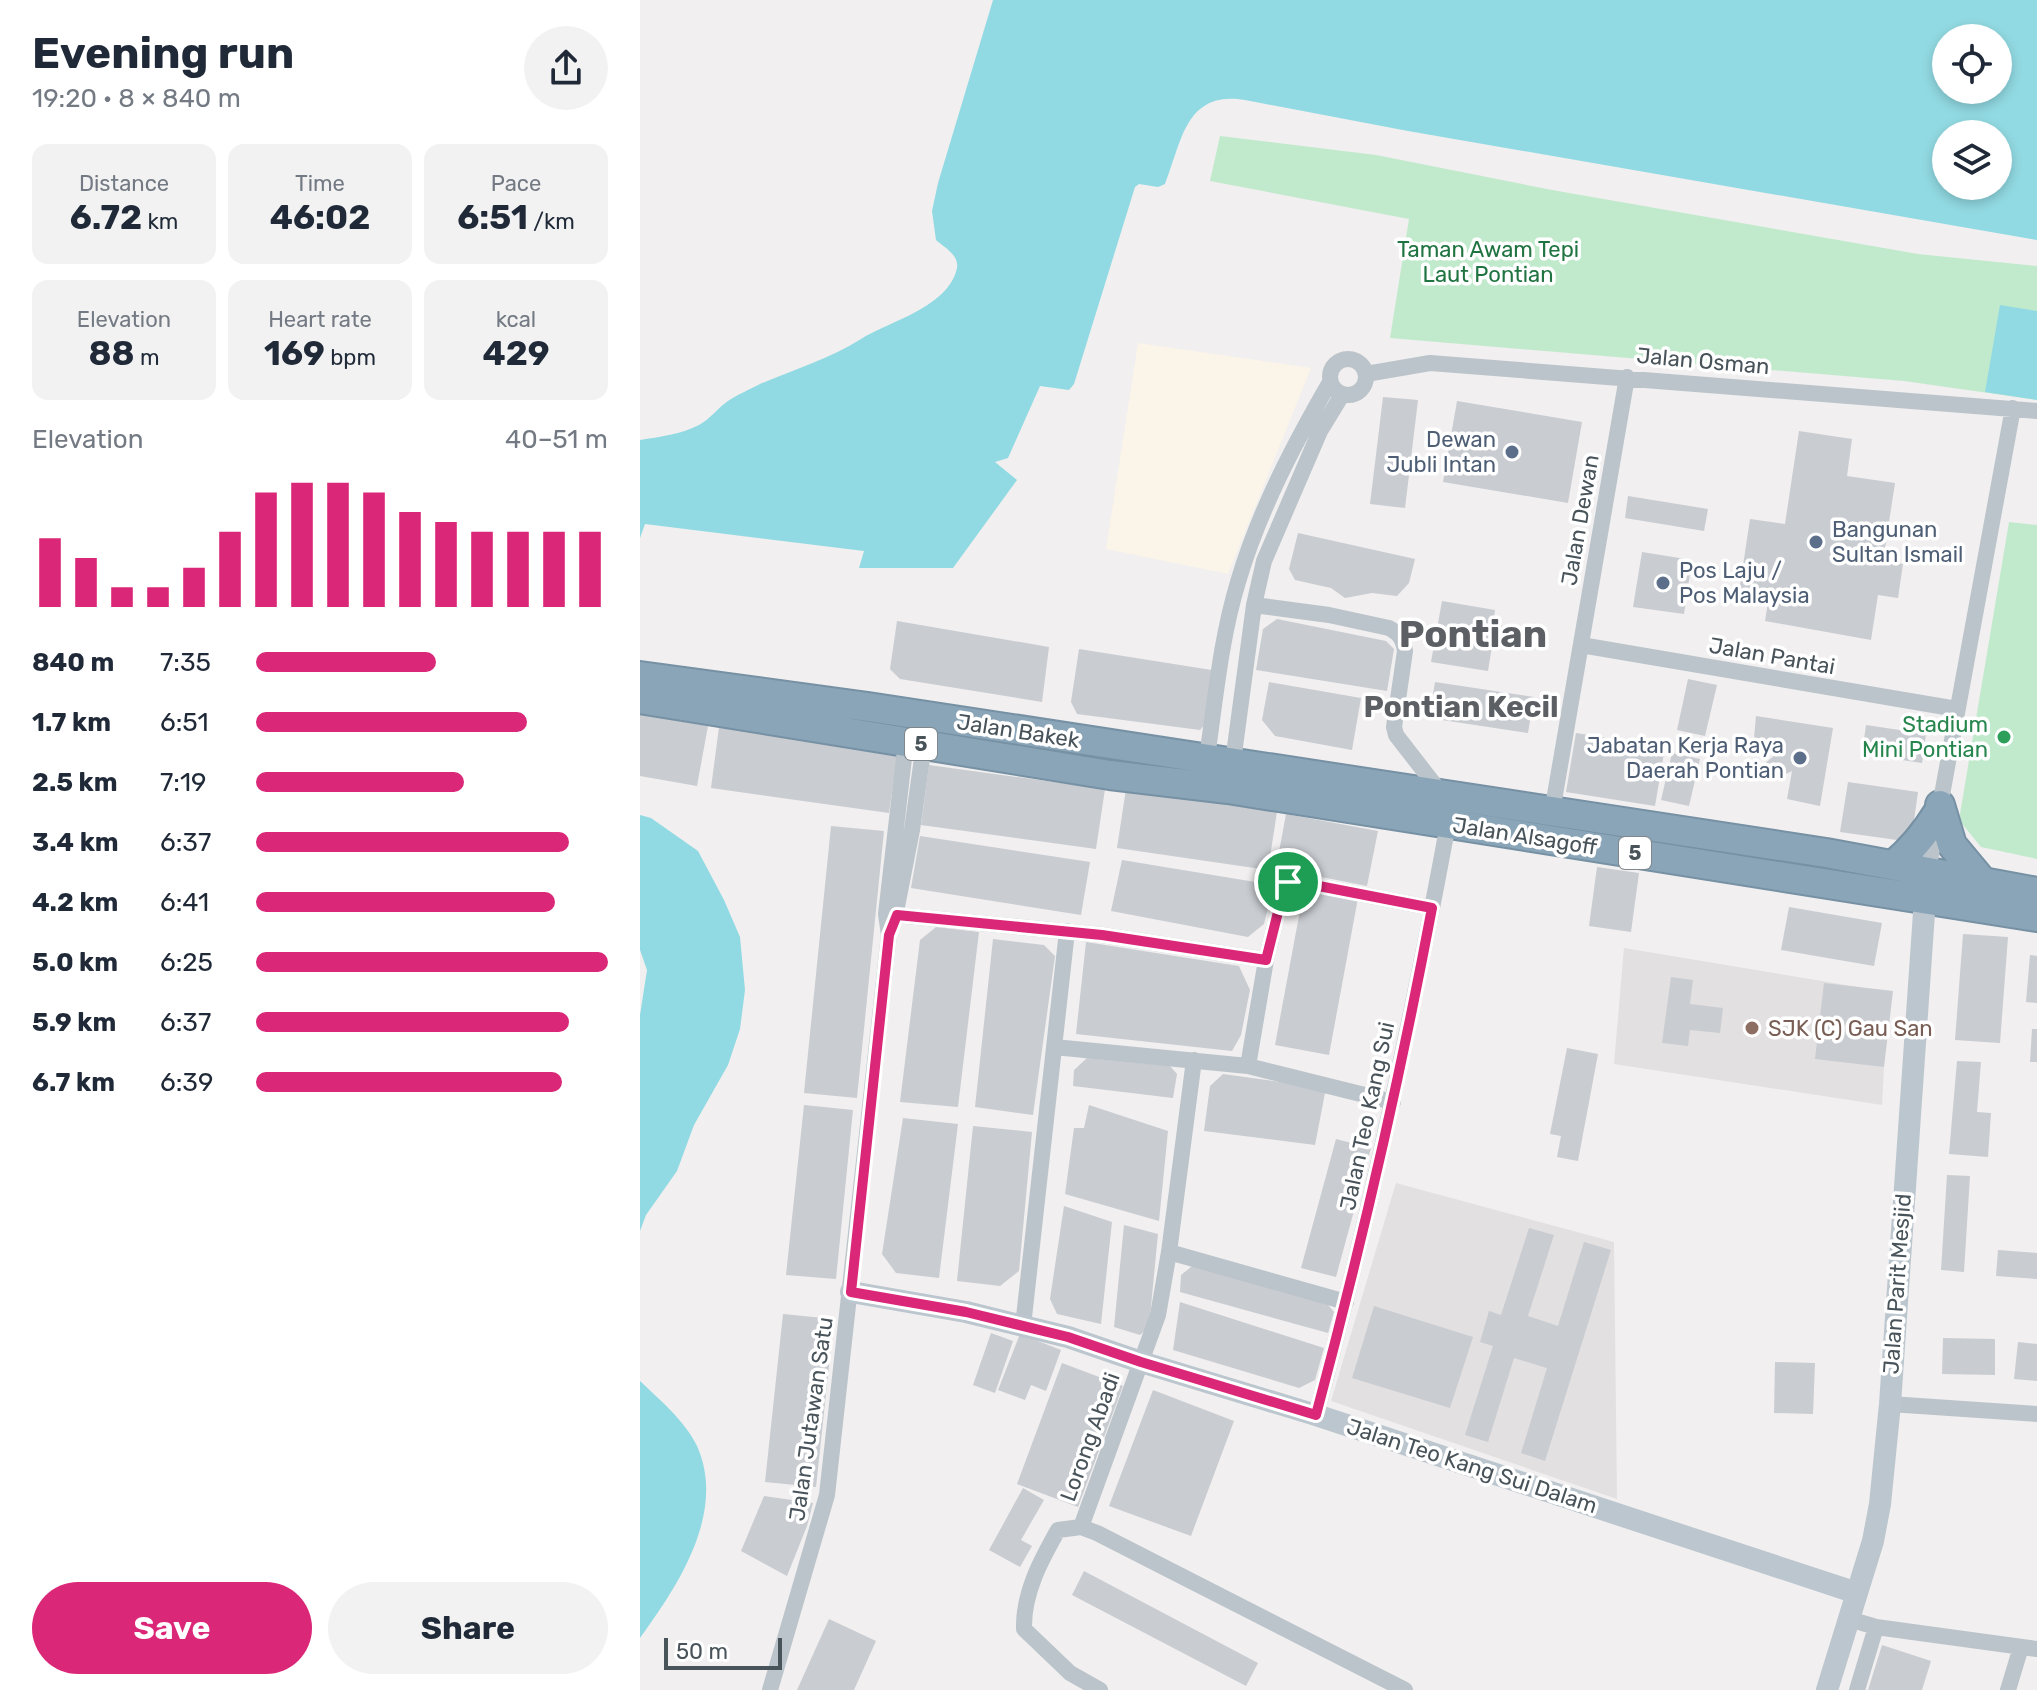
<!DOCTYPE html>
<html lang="en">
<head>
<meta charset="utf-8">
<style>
  :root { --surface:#fff; --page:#f2f2f3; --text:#1f2937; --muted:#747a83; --accent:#db2777 }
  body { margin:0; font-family:Rubik,sans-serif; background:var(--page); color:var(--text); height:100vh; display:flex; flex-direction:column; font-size:30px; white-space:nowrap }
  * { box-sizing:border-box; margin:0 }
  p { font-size:26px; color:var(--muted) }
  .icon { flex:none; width:44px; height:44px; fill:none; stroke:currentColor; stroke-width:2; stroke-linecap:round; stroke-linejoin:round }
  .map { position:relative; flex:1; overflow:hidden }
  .side { display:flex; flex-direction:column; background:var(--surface); width:640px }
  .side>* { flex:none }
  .buttons { position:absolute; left:1292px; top:24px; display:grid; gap:16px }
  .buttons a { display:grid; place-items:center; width:80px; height:80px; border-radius:50%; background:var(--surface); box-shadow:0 4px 12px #0003; font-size:40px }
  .scale { position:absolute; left:24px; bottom:20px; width:118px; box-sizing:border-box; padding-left:8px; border:4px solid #48535a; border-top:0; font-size:22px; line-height:28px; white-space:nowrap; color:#48535a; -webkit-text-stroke:6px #fff; paint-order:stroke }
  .pin { position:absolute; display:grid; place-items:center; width:68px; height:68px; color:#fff; margin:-34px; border:4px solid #fff; border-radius:50%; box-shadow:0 2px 8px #0007 }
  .round { display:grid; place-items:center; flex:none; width:84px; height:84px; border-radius:42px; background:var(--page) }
  .overview { display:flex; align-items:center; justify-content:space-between; height:136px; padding:0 32px }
  h1 { font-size:44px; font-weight:700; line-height:60px }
  .metrics { display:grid; grid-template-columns:repeat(3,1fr); gap:12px; height:136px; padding:8px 32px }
  .metrics div { display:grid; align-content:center; border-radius:16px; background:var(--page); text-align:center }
  .metrics b { font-size:34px; font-weight:700 }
  .metrics small { font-size:22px; font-weight:400 }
  .metrics p { font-size:22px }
  .chart { height:224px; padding:16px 32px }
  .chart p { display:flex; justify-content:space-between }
  .chart svg { width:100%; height:144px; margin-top:8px; stroke:var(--accent); stroke-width:6 }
  .cta { display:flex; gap:16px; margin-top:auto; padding:16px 32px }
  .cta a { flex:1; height:92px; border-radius:48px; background:var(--accent); color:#fff; font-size:32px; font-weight:700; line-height:92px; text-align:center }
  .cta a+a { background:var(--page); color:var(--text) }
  ul { padding:0 32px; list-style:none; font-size:26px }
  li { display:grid; grid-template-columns:128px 96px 1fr; align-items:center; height:60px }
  li i { height:20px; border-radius:10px; background:var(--accent) }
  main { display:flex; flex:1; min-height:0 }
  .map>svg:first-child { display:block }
  .commercial { fill:#faf4e9 }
  .education { fill:#e2e0e0 }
  .green { fill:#c1eacd }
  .water { fill:#92dae3; fill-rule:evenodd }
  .building { fill:#c9ccd1 }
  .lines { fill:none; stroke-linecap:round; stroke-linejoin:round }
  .highway-casing { stroke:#7690a4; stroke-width:32 }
  .street { stroke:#bbc4ca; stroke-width:16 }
  .secondary { stroke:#bcc6ce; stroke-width:22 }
  .highway { stroke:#8ba5b8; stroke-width:28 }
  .route-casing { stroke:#fff; stroke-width:16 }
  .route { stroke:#db2777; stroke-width:10 }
  .service-dot { fill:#5c6f8a; stroke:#fff; stroke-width:3 }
  .leisure-dot { fill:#2e9e5b; stroke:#fff; stroke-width:3 }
  .education-dot { fill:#8d6e63; stroke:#fff; stroke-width:3 }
  .labels { text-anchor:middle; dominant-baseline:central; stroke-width:7; stroke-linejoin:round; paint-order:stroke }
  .shield { fill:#fff; stroke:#7f878c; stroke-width:2 }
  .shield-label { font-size:20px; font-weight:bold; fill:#48535a }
  .park-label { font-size:22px; fill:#207442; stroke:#fff }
  .street-label { font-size:22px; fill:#48535a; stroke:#fff }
  .service-label { font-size:22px; fill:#4e5e75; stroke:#fff; text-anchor:end }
  .leisure-label { font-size:22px; fill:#27864d; stroke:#fff; text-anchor:end }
  .education-label { font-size:22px; fill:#785e54; stroke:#fff; text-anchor:start }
  .district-label { font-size:30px; font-weight:bold; fill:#5c5f63; stroke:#fff }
  .town-label { font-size:38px; font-weight:bold; fill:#5c5f63; stroke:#fff }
</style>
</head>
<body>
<main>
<section class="side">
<div class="overview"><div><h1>Evening run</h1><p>19:20 · 8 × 840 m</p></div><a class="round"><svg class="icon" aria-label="share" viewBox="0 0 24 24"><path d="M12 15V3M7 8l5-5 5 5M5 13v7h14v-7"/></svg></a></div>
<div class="metrics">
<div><p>Distance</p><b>6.72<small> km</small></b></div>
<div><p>Time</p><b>46:02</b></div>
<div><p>Pace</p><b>6:51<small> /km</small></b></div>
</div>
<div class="metrics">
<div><p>Elevation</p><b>88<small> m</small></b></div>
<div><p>Heart rate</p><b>169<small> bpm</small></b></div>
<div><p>kcal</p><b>429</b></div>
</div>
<div class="chart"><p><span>Elevation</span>40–51 m</p>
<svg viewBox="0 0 160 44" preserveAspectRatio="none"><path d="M5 44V23M15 44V29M25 44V38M35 44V38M45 44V32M55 44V21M65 44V9M75 44V6M85 44V6M95 44V9M105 44V15M115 44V18M125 44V21M135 44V21M145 44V21M155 44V21"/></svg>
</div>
<ul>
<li><b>840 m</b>7:35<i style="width:51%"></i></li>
<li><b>1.7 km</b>6:51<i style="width:77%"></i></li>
<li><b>2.5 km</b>7:19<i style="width:59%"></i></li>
<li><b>3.4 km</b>6:37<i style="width:89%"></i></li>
<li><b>4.2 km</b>6:41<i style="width:85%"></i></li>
<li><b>5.0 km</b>6:25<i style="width:100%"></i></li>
<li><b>5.9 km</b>6:37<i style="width:89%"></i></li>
<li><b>6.7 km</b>6:39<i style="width:87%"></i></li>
</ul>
<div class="cta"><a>Save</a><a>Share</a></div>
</section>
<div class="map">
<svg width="1397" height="1690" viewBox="0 0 1397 1690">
  <rect width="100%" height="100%" fill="#f1efef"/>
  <path class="commercial" d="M498,343l173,25 -83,206 -122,-25z"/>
  <path class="education" d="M984,948l264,44 -6,113 -268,-41z
    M756,1183l218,59 3,257 -286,-98z"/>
  <path class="green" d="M580,136l156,19 176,35 366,64 119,12v134l-133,-19 -514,-43 19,-119 -199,-38z
    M1369,522l28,3v334l-56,-12 -22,-27z"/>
  <path class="water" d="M353,0h1044v240l-629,-109 -163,-31c-60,-10 -63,42 -80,84l-7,3 -19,-3 -4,3 -61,197 -5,6 -29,-4 -32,72 -13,4 22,18 -64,88h-94l5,-17 -219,-27 -5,14v-98c19,-3 42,-6 59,-15 11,-6 19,-17 29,-24 9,-6 22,-12 32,-17 35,-15 69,-25 101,-45 27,-17 88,-32 96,-71 2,-13 -12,-20 -21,-28l-4,-29 6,-28zM1358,38v52h-52v-52zM1358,134v52h-52v-52z
    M1360,305l37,6v89l-52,-8z
    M0,815l11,3 47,33 26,49 16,37 5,53 -5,39 -12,36 -34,60 -17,46 -31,44 -6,16v-216l7,-45 -7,-20z
    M0,1381c20,19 45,40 57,65 30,67 -20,141 -57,192z"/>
  <path class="building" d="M743,397l35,3 -13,108 -35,-4z
    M817,401l125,21 -14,81 -125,-21z
    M1159,431l53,8 -5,37 48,7 -12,78 20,3 -5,34 -20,-3 -7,45 -106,-19 4,-25 -30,-4 11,-73 35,5z
    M988,496l80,13 -4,22 -79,-13z
    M658,533l117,26 -6,24 -12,13 -25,-3 -27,5 -14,-10 -36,-8 -6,-11z
    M1002,552l50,8 -8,54 -51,-7z
    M802,601l53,9 -2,14 26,5 -4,21 -23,-4 -4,25 -57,-9z
    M637,619l109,22 8,8 -7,42 -131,-21 7,-41z
    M257,621l152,26 -7,55 -142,-23 -10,-10z
    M439,649l139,22 -8,48 -10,11 -123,-16 -6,-12z
    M1048,679l29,6 -12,51 -28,-6z
    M629,682l92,16 -9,52 -77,-14 -13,-16z
    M795,682l99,15 -6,36 -99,-15z
    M0,714l68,12 -11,60 -57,-10z
    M1116,716l77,12 -13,78 -33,-7 5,-28 -19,9 -9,-16 16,-13 -27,-2z
    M1226,725l60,9 -4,29 -60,-9z
    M79,727l179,24 -9,62 -178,-25z
    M936,733l89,14 -10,59 -89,-14z
    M1032,753l28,6 -11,47 -28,-6z
    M289,765l176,24 -9,60 -175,-24z
    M1208,782l70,10 -7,50 -71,-10z
    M486,789l151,23 -9,58 -151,-22z
    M646,814l92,17 -11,55 -91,-18z
    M191,826l53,5 -27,267 -53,-5z
    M280,836l170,26 -9,53 -170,-27z
    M482,860l152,25 -10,39 -16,13 -137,-26z
    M957,867l42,6 -8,59 -42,-6z
    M664,889l54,9 -29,157 -54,-10z
    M1149,907l93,16 -8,43 -93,-16z
    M296,927l43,5 -21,175 -58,-5 20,-162z
    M1323,934l45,3 -8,106 -45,-3z
    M353,939l51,6 11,11 -22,159 -58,-8z
    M446,942l153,24 11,24 -9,45 -9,16 -156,-17z
    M1390,955l7,1v47l-11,-1z
    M1031,977l22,3 -3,24 33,4 -3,25 -30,-3 -2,16 -26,-3z
    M1184,983l69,8 -9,76 -69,-8z
    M1392,1029h5v33h-7z
    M927,1048l31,6 -20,107 -21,-4 4,-21 -11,-2z
    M447,1058l83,8 7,8 -4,24 -100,-12 1,-16z
    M1317,1061l24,1 -4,50 14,1 -3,44 -39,-3z
    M583,1074l103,14 -11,57 -111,-14 6,-45z
    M164,1105l49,5 -17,169 -50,-4z
    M449,1105l79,26 -9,90 -94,-27 9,-66h10z
    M263,1118l55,6 -19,154 -43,-5 -14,-19z
    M333,1126l59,6 -13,139 -19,15 -43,-5z
    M696,1139l35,9 -35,129 -35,-9z
    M1307,1175l23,1 -6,96 -23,-2z
    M424,1206l48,16 -11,102 -44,-10 -7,-15z
    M484,1225l34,9 -9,93 -9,8 -26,-8z
    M889,1228l25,7 -26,81 30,10 26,-84 27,8 -66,211 -24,-8 26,-85 -33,-10 -26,84 -23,-7 28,-89 -13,-4 9,-31 12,4z
    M1358,1250l39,3v26l-41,-3z
    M556,1263l129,38 9,11 -6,21 -148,-41 1,-17z
    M540,1302l144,46 -9,32 -16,8 -126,-38z
    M734,1306l99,31 -23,71 -98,-30z
    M143,1314l51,5 -18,168 -51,-5z
    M351,1333l22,8 -18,52 -22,-8z
    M380,1334l41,16 -15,41 -15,-6 -6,15 -27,-10z
    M1303,1338l52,1v36l-53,-1z
    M1378,1342l19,2v37l-23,-2z
    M1135,1362l40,1 -2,51 -39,-1z
    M422,1363l61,23 -45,121 -61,-23z
    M513,1390l81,31 -43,115 -82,-30z
    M383,1488l21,12 -23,40 11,6 -12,21 -31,-17z
    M124,1496l49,7 -6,23 -20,50 -46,-25z
    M444,1571l174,92 -12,23 -174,-91z
    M189,1619l47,22 -22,49h-57z
    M1242,1645l49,16 -9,29h-54z"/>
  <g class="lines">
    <g class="highway-casing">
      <path id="highway" d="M0,676l228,31 958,146 211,39
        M0,699l470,76 118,14 809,128
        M1300,805l12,40 30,36
        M1253,865c19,-15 33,-33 46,-54"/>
    </g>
    <path class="street" d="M690 377a18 18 0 1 1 36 0a18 18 0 1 1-36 0Z
      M726,374l64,-11 607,48
      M614,605l75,10 60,13c11,6 14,11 16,23l-11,76 2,8 45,58
      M941,645l376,64
      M566,764c9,-60 14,-123 32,-182 21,-71 55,-136 92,-200
      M592,769l22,-164 10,-44 56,-130 22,-36
      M912,812l75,-435
      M1288,871l85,-463
      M246,914l216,21 164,25
      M254,922l18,-92 12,-86
      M414,1047l194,19 145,36
      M608,1066l18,-106 19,-76 8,-3 139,27
      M529,1252l177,50
      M383,1326l44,-395
      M1250,1404l147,10
      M676,1415c53,-196 95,-392 132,-591
      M441,1527l77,-212 11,-63 25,-192
      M1209,1619l27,8 161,22
      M130,1690l57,-195 62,-560 -3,-21 20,-173
      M460,1690l-30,-17 -46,-44c-1,-36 17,-69 34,-99l23,-3 16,6 308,157
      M1217,1690l19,-63
      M1368,1690l13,-43"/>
    <path class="secondary" d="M211,1292l115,20 102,25 73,25 175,53 541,178
      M1187,1690l46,-149 7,-37 10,-100 36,-520"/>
    <use href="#highway" class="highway"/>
  </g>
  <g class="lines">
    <g class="route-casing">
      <path id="route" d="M653,881l139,27c-32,170 -71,339 -116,507l-175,-53 -73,-25 -102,-25 -115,-20 38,-357 8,-20 205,20 164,25 19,-76z"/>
    </g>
    <use href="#route" class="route"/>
  </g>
  <g class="service-dot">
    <circle cx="872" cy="452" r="8"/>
    <circle cx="1176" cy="542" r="8"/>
    <circle cx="1023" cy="583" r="8"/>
    <circle cx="1160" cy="758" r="8"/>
  </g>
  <circle class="leisure-dot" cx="1364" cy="737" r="8"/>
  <circle class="education-dot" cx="1112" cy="1028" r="8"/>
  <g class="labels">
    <g class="shield">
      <rect x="265" y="728" width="32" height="32" rx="6"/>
      <rect x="979" y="837" width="32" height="32" rx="6"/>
    </g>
    <g class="shield-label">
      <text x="281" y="744">5</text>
      <text x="995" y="853">5</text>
    </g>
    <g class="park-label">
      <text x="848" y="249">Taman Awam Tepi<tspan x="848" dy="25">Laut Pontian</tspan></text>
    </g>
    <g class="street-label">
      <text transform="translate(1063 361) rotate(5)">Jalan Osman</text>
      <text transform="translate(940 520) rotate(-80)">Jalan Dewan</text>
      <text transform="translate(1132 656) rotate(10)">Jalan Pantai</text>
      <text transform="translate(378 731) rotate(9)">Jalan Bakek</text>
      <text transform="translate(885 836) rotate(9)">Jalan Alsagoff</text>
      <text transform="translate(727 1116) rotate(-78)">Jalan Teo Kang Sui</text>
      <text transform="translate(1257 1284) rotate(-86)">Jalan Parit Mesjid</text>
      <text transform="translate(171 1419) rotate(-82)">Jalan Jutawan Satu</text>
      <text transform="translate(450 1437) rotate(-70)">Lorong Abadi</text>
      <text transform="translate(832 1466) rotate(18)">Jalan Teo Kang Sui Dalam</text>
    </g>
    <g class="service-label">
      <text x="856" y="439">Dewan<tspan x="856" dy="25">Jubli Intan</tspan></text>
      <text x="1192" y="529" text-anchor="start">Bangunan<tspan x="1192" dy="25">Sultan Ismail</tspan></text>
      <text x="1039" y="570" text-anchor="start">Pos Laju /<tspan x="1039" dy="25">Pos Malaysia</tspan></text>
      <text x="1144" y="745">Jabatan Kerja Raya<tspan x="1144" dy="25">Daerah Pontian</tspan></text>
    </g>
    <g class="leisure-label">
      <text x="1348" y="724">Stadium<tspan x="1348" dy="25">Mini Pontian</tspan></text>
    </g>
    <g class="education-label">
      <text x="1128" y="1028">SJK (C) Gau San</text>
    </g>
    <g class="district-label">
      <text x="821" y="707">Pontian Kecil</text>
    </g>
    <g class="town-label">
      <text x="833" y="634">Pontian</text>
    </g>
  </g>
</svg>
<div class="buttons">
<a><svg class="icon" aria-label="locate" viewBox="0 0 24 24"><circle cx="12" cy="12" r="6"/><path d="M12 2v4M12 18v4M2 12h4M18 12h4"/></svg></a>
<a><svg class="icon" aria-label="layers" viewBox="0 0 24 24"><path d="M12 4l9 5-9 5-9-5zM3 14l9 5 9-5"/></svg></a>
</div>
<div class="scale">50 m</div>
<div class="pin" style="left:648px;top:882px;background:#1e9e55"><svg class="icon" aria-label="arrive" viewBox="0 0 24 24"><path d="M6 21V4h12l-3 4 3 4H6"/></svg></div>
</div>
</main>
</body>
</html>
